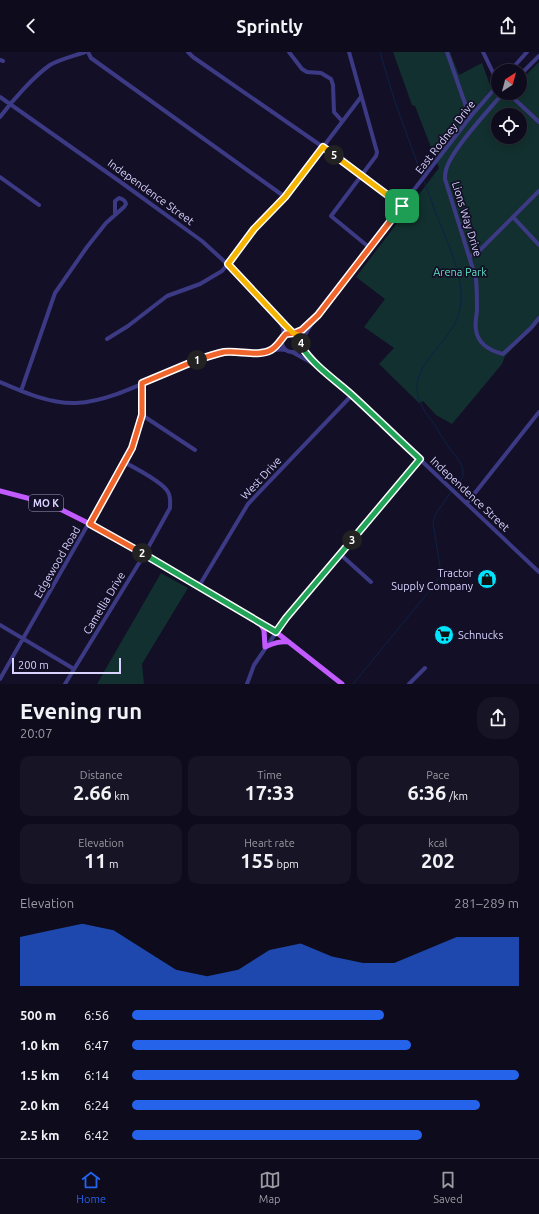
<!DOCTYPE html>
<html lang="en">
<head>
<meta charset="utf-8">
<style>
  :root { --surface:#0e0b1c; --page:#171425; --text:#f1f3f6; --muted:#9b9ba3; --line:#2e2b3b; --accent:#2563eb }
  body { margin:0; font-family:Ubuntu,sans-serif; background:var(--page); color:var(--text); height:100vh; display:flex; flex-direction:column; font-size:15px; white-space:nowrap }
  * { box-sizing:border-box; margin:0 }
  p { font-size:13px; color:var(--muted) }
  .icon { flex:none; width:22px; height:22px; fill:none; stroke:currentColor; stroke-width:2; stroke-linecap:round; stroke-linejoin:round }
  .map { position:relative; height:632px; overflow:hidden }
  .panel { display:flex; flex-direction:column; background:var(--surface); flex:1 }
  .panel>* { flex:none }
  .needle { width:26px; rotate:36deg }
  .tools { position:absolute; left:491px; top:12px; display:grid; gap:8px }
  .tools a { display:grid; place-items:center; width:36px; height:36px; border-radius:50%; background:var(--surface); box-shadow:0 2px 10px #0003,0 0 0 1px var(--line); font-size:20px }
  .scale { position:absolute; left:12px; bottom:10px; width:109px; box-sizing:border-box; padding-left:4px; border:2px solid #d9d4ff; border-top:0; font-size:11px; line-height:14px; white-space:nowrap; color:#d9d4ff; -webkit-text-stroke:3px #130f26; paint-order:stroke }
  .pin { position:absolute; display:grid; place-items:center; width:34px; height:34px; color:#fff; margin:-17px; border-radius:8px; box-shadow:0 2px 6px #0006 }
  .km { position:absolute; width:20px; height:20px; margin:-10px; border-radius:50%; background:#222; color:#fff; font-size:11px; line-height:20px; text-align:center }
  .round { display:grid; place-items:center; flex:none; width:42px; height:42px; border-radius:16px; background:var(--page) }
  .head { display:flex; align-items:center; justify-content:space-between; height:68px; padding:0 20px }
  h1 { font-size:22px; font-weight:700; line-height:30px }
  .metrics { display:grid; grid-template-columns:repeat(3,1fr); gap:6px; height:68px; padding:4px 20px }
  .metrics div { display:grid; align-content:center; border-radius:10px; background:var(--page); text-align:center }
  .metrics b { font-size:20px; font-weight:700 }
  .metrics small { font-size:11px; font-weight:400 }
  .metrics p { font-size:11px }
  .chart { height:112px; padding:8px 20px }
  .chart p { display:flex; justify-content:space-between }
  .chart svg { width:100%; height:72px; margin-top:4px; fill:var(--accent); opacity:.7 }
  ul { padding:0 20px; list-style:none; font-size:13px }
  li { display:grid; grid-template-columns:64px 48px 1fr; align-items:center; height:30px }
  li i { height:10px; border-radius:5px; background:var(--accent) }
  header { display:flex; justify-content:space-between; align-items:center; height:52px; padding:0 20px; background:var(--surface); font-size:18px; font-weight:700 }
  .dock { display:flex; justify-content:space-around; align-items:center; height:56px; border-top:1px solid var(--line); background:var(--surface); font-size:11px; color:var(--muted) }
  .dock a { display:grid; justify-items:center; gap:2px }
  .dock .active { color:var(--accent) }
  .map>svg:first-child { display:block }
  .green { fill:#12302f; fill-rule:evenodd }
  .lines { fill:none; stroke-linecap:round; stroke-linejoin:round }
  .stream { stroke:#0c2248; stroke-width:1 }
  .minor { stroke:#3d3a85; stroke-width:4 }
  .major { stroke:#c25bff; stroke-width:5 }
  .split-1-casing { stroke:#fff; stroke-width:8 }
  .split-2-casing { stroke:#fff; stroke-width:8 }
  .split-3-casing { stroke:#fff; stroke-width:8 }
  .split-4-casing { stroke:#fff; stroke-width:8 }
  .split-5-casing { stroke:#fff; stroke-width:8 }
  .split-6-casing { stroke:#fff; stroke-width:8 }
  .split-1 { stroke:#f0652b; stroke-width:5 }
  .split-2 { stroke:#f0652b; stroke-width:5 }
  .split-3 { stroke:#22a559; stroke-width:5 }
  .split-4 { stroke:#22a559; stroke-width:5 }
  .split-5 { stroke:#f5b400; stroke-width:5 }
  .split-6 { stroke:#f5b400; stroke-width:5 }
  .labels { text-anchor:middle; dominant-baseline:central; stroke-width:3.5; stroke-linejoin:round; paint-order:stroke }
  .shield { fill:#130f26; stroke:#9e99be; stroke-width:1 }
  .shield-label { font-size:10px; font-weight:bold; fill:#d9d4ff }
  .street-label { font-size:11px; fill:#d9d4ff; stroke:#130f26 }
  .park-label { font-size:11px; fill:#5fe0c0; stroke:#130f26 }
  .poi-label { font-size:11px; fill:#d9d4ff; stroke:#130f26; text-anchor:end }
</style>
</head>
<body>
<header><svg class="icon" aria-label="back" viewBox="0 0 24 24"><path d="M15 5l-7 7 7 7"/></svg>Sprintly<svg class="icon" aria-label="share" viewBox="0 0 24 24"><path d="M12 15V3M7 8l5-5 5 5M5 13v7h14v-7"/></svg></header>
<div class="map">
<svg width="539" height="632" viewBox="0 0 539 632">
  <rect width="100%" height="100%" fill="#130f26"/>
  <path class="green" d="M393,0h57l9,23 23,-12 8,22 8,8 6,4 4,-4h12v-12l19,-19v260l-34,34 -3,8 -50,60 -16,-9 -13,-14 -4,2 -40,-39 15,-16 -30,-21 21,-28 -29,-22 83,-109 -24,-62 -3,-1zM498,63h22v22h-22z
    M161,521l27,15 -46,76 2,20h-47z"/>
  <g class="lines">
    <path class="stream" d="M380,0l15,50 27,74
      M423,127c5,12 9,23 13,35 11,28 32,68 23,99 -9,34 -59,55 -36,95 3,6 8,11 12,17 4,7 8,14 13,21 5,8 17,18 15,29 -1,5 -6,10 -10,15
      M353,632l82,-100 5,-9v-9l-7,-43 2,-8 16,-23"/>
    <path class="minor" d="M88,0l3,6 194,139
      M188,0l5,5 130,90 79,59
      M289,0l13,17 5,3 14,1 10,6 2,6 1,27 8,9
      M349,0l28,100 -1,4 -45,60 39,32
      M447,0l21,60 3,4
      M483,0l15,31
      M0,8l3,1
      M510,19l17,-19
      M520,23l19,-19
      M503,41c-14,17 -52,57 -57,77 -1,3 -1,6 -1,9l31,100c1,11 1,21 1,32 -1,6 -2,13 -1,19 2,14 15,21 27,24l28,-26 8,-10
      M508,41l31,29
      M0,45l122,86 80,58 34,31 57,61
      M0,65c12,-16 34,-41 50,-52 10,-6 24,-9 35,-13
      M0,125l39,28
      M513,165l26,28
      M470,204l6,-2 63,-63
      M280,270l3,6 1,8
      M282 290a10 10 0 1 1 20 0a10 10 0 1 1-20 0Z
      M295,281l7,-3 11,-11
      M107,287l21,-13 39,-30 33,-12 22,-13 6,-7 26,-35 31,-32 76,-100
      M301,289l17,-27 153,-198 27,-31
      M301,294l17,20 34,29 187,177
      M271,298l11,-10
      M292,300l22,12
      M0,330c23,10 50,22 76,21 41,-2 86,-31 126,-44 7,-3 15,-6 23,-7 8,-1 16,2 24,1 12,0 25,-5 37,-3
      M21,339l34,-98 32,-46 19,-24 18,-16 2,-3c-1,-4 -3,-5 -7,-6l-4,3v14
      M142,363l53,35
      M467,451l72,-91
      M340,502l31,28
      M199,534l49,-82 104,-109
      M0,573l74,44
      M0,627l132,-232 10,-32v-32
      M65,632l79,-129 26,-47c0,-5 1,-11 -2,-16 -5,-10 -33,-24 -44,-30
      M247,632l7,-19 32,-47 134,-159
      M409,632l16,-16"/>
    <path class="major" d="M0,439l50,13 40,20 186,108 66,52
      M260,571l4,7 1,17c9,-4 15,-6 24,-5"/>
  </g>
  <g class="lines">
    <g class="split-1-casing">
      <path id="split-1" d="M197,308c9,-3 18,-6 27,-8 14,-2 35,5 47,-2 7,-4 10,-11 15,-16l9,-1 7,-3 16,-15 84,-109"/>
    </g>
    <g class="split-2-casing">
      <path id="split-2" d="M142,501l-52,-29 42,-76 10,-33v-32l55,-23"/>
    </g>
    <g class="split-3-casing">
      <path id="split-3" d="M142,501l134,79 10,-14 66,-78"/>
    </g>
    <g class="split-4-casing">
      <path id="split-4" d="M301,291v3c13,20 33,33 51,49 23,21 45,43 68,64l-68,81"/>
    </g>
    <g class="split-5-casing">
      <path id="split-5" d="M301,291l-2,-8 -6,-2 -8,-8 -57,-61 26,-35 31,-32 38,-50 11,8"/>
    </g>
    <g class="split-6-casing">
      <path id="split-6" d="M334,103l68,51"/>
    </g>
    <use href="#split-1" class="split-1"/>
    <use href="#split-2" class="split-2"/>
    <use href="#split-3" class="split-3"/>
    <use href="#split-4" class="split-4"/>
    <use href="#split-5" class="split-5"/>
    <use href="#split-6" class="split-6"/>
  </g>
  <defs>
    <g id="shop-disc" transform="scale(1)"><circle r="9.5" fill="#00e5ff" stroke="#130f26"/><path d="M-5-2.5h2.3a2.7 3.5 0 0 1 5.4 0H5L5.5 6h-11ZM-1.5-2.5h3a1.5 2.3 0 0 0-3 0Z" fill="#111"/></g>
    <g id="supermarket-disc" transform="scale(1)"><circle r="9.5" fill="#00e5ff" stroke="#130f26"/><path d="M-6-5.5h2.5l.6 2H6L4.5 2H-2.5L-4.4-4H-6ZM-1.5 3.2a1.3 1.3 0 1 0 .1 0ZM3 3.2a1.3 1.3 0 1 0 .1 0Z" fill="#111"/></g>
  </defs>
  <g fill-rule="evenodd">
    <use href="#shop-disc" x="487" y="527"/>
    <use href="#supermarket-disc" x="444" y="583"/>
  </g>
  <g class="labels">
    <rect class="shield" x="29" y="443" width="34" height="16" rx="3"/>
    <g class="shield-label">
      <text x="46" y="451">MO K</text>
    </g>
    <g class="street-label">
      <text transform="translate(445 85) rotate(-52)">East Rodney Drive</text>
      <text transform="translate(151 140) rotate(36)">Independence Street</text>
      <text transform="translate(467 167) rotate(73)">Lions Way Drive</text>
      <text transform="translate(261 426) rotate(-47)">West Drive</text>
      <text transform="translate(470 442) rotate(43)">Independence Street</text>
      <text transform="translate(57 510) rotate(-60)">Edgewood Road</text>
      <text transform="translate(104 551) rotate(-59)">Camellia Drive</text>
    </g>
    <g class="park-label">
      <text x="460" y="220">Arena Park</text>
    </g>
    <g class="poi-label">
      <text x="473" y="521">Tractor<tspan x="473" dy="13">Supply Company</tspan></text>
      <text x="458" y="583" text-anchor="start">Schnucks</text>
    </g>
  </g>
</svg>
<div class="tools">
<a><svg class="needle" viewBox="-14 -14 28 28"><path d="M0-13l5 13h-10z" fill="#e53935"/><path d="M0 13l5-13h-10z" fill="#9b9ba3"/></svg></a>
<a><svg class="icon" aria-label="locate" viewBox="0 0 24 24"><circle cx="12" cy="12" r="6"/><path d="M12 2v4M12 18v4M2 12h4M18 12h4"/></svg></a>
</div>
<div class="scale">200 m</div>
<div class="pin" style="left:402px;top:154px;background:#1e9e55"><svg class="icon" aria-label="arrive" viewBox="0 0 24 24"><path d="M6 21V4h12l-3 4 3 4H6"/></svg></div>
<b class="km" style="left:197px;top:308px">1</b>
<b class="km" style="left:142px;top:501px">2</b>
<b class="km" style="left:352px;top:488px">3</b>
<b class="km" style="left:301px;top:291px">4</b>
<b class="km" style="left:334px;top:103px">5</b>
</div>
<section class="panel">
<div class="head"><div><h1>Evening run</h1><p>20:07</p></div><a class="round"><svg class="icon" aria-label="share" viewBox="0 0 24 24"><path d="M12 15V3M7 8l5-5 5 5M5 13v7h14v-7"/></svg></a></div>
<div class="metrics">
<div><p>Distance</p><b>2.66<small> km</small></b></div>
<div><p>Time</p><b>17:33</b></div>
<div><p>Pace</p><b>6:36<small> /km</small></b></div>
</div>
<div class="metrics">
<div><p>Elevation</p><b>11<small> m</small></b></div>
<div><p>Heart rate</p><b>155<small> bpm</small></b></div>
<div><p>kcal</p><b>202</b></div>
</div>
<div class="chart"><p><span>Elevation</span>281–289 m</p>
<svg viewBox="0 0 160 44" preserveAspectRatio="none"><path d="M0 44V14L10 10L20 6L30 10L40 22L50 34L60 38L70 34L80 22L90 18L100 26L110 30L120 30L130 22L140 14L150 14L160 14V44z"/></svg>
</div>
<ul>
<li><b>500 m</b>6:56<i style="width:65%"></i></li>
<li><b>1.0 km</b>6:47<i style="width:72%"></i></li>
<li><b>1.5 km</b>6:14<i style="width:100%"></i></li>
<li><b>2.0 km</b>6:24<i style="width:90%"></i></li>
<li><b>2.5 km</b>6:42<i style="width:75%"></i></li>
</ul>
</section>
<nav class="dock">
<a class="active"><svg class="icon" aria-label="home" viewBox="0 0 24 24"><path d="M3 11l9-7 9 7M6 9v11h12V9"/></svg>Home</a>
<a><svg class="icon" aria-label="map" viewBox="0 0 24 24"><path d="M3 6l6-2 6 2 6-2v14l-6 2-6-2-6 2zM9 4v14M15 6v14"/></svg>Map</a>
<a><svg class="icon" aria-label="saved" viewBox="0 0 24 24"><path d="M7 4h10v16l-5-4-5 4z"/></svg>Saved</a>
</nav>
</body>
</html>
